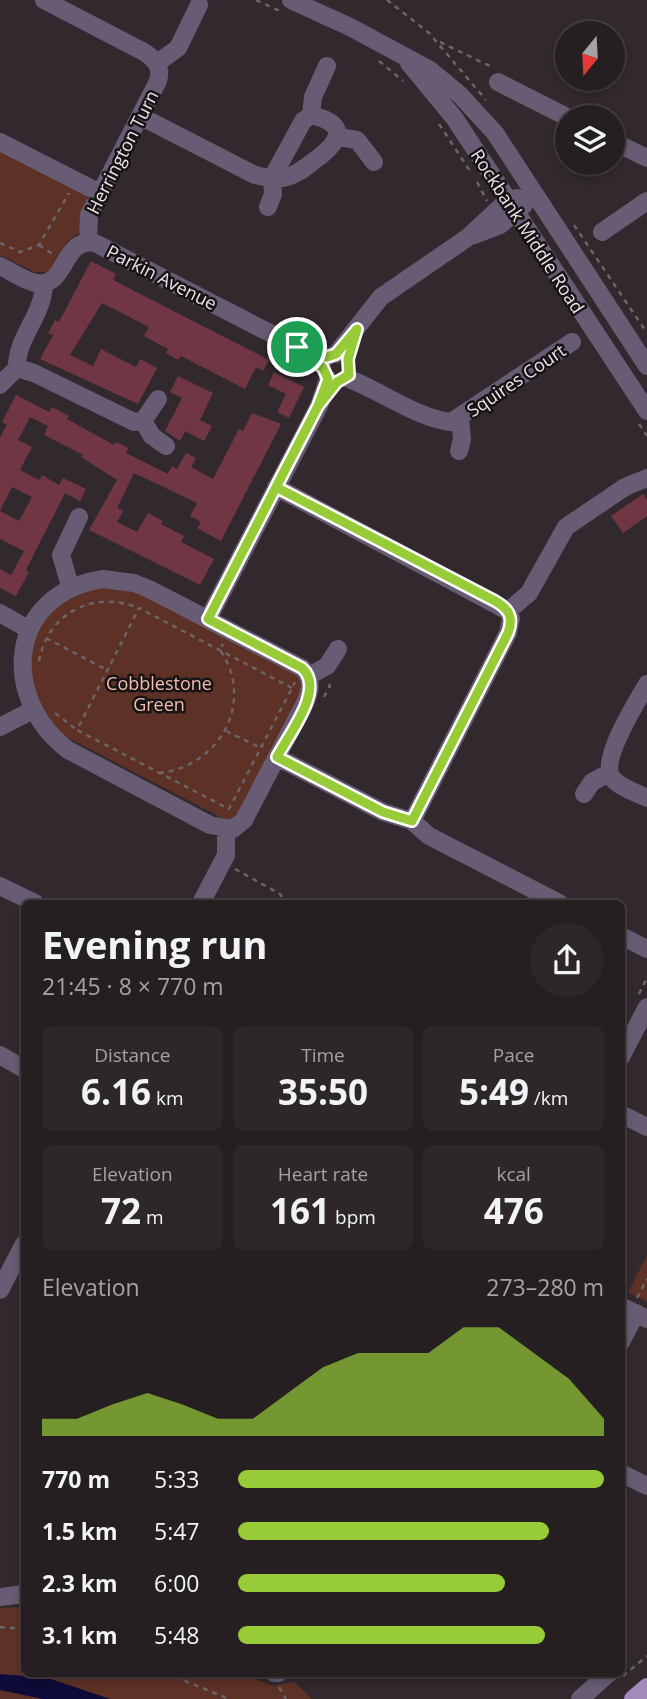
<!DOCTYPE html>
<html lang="en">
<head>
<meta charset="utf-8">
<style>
  :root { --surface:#251f22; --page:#2d272a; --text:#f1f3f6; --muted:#a3a2a5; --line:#423d40; --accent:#97cb38 }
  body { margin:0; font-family:"Open Sans",sans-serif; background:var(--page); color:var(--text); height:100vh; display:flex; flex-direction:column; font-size:26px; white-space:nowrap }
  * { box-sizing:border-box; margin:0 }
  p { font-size:23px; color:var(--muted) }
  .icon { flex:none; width:38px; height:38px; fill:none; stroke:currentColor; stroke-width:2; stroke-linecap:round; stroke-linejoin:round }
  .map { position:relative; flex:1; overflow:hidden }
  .sheet { position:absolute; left:21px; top:900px; width:604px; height:777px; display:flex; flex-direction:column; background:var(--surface); border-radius:10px; box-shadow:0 4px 10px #0003,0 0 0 2px var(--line) }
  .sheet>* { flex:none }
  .needle { width:46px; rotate:198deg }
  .controls { position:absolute; left:555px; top:21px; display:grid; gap:14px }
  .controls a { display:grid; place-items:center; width:70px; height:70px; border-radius:50%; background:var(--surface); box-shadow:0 4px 10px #0003,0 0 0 2px var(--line); font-size:35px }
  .pin { position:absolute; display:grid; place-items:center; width:60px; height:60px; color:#fff; margin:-30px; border:4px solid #fff; border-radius:50%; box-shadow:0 2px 7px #0007 }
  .round { display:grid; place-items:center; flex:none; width:74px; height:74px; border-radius:37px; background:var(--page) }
  .overview { display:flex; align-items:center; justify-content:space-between; height:119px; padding:0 21px }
  h1 { font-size:38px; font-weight:700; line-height:52px }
  .stats { display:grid; grid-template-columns:repeat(3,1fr); gap:10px; height:119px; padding:7px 21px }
  .stats div { display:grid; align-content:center; border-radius:10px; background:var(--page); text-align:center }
  .stats b { font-size:35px; font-weight:700 }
  .stats small { font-size:19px; font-weight:400 }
  .stats p { font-size:19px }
  .chart { height:196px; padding:14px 21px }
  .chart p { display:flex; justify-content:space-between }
  .chart svg { width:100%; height:126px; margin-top:7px; fill:var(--accent); opacity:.7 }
  ul { padding:0 21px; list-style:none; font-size:23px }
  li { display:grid; grid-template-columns:112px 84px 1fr; align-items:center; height:52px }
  li i { height:18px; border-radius:9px; background:var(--accent) }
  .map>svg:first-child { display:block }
  .green { fill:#5d3125 }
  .water { fill:#0d0b38 }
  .building { fill:#713643; fill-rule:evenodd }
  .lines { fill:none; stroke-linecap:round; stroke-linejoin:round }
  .path { stroke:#6b6468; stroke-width:2.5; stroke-dasharray:5 5; stroke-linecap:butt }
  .minor { stroke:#675c73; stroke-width:18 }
  .major { stroke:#a28bba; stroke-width:18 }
  .route-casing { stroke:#fff; stroke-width:14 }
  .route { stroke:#97cb38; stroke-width:9 }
  .labels { text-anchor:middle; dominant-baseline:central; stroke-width:5; stroke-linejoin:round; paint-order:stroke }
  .street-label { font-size:18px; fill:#eae5e9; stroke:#161315 }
  .park-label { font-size:18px; fill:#f4bdac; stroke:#161315 }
</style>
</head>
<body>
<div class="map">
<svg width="647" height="1699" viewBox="0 0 647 1699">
  <rect width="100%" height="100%" fill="#31292e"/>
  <path class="green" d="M0,146l88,48 -8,38 -12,9 -19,31h-14l-35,-17z
    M117,586l27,8 154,80 6,14 -68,131 -9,1 -11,-5 -159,-83 -22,-25 -9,-60 17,-32 46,-28z
    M647,1256v46l-19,-10z
    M24,1607v66h216l33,13 21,-4 18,17h-312v-91z"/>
  <path class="water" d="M0,1674l48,4 62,21h-67l-43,-9z"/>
  <path class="building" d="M91,261l25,13 -3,6 156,80 -6,11 -7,-4 -11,22 -64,-33 -3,4 -12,-7 2,-4 -24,-13 5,-9 -47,-24 -32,52 23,11 8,-17 35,18 4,-8 17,9 -19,36 -98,-45 13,-24 -5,-2 7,-13 4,2z
    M274,372l30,15 -15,31 -12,-6 9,-18 -18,-9z
    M178,376l35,17 -13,27 12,6 -8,15 -19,-10 -5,10 -15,-10 17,-33 -12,-6z
    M16,395l33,17 3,-5 17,9 -2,3 47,26 2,-3 12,6 -2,5 42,21 4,-8 5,3 9,-16 10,5 -5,9 22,12 26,-50 4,2 9,-18 29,11 -60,117 -24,-13 4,-6 -11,-6 7,-13 -63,-30 -17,35 6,3 -6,11 20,10 11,-19 15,8 -2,3 23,12 -3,6 33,17 -14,26 -111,-55 28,-50 -36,-23 2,-2 -39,-20 4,-9 -18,-9 -12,23 14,7 -12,23 19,10 3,-5 17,10 4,-7 23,11 -6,12 -15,-8 -39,77 3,2 -13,24 -16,-8v-19l11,6 13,-24 -24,-12v-102l7,-12 -5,-3zM12,487l20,10 -13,24 -19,-10z
    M643,494l4,6v16l-24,17 -12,-17z"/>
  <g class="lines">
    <path class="path" d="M256,0l26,12
      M387,0l42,33 57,67
      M440,42l54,26
      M379,61l24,20
      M439,124l31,47
      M477,182l10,19
      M574,225l73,108
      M0,243l20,9 19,-7 30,-52
      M39,245l15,10
      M639,424l8,12
      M46,638l61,32
      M39,661c9,-49 55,-71 100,-53
      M292,688l-153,-80 -62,122 152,79 63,-121 3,-6
      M324,697l6,-11 -3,-5
      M55,713l22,17
      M226,731l35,17
      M159,773c60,-6 97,-71 61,-123l3,-6
      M235,869l45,25 7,9
      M639,994l8,-16
      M637,1298l10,-19
      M0,1627l24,2
      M166,1673l63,26
      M623,1676l24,-20
      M279,1687l7,12"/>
    <path class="minor" d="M44,0l100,52c12,8 18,15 14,29l-69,134 -1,27
      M291,0l59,27 80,43 30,25 35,38 152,233
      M157,63l21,-15 21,-43
      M409,63l46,56 192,292
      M498,82l69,35
      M311,115l2,-18 14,-31
      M140,116l115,59c10,2 21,5 32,2 11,-3 19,-10 28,-17 25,-18 35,-36 -4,-45l-8,6 -31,57 1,16 -5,13
      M339,137l18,3 17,22
      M612,141l35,17
      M0,142l100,51
      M602,232l45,-31
      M474,235l26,-10 24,-20
      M0,266c11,5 24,15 36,17 32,5 25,-46 59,-40l202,104 30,10
      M336,354l45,-57 86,-59 41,-38 9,-2
      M17,368c-1,-31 27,-53 27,-85
      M347,378c32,12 72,41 104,44l121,-80
      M0,385l17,-17 17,5 100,49 9,-1 15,-22
      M143,421l9,15 14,10
      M459,451l3,-12 -2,-21
      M276,487l232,124 3,7 -3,15 -96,188
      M103,579l31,4 15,6 153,79c11,10 9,22 3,35l-61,117 -11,9 -23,-4 -142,-75c-68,-52 -62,-156 35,-171z
      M70,586l-9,-31 18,-38
      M508,611l21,-18 37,-66 59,-40 22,-9
      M0,613l26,15
      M208,619l111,-213 9,-27
      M309,676l18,-10 11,-17
      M647,684c-10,18 -49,78 -34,95 8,9 24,14 34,19
      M0,727l27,-14
      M277,757l106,55 29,9 17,15 130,67
      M584,794l8,-12 17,-9
      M0,886l35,17
      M201,903l25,-48v-25
      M621,936l26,13
      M0,1055l24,14
      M621,1057l26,-50
      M621,1114l26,13
      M0,1290l24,-46
      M621,1306l26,13
      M621,1342l15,-29
      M621,1473l26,13
      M0,1597l24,-3
      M274,1673h5
      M580,1699l29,-26"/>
    <path class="major" d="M633,1699l14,-12"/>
  </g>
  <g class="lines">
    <g class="route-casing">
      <path id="route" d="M297,347l26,21 5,11 -10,27 -110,213 94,49c24,21 -14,67 -25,89l106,55 29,9 96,-188c6,-16 1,-24 -13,-32l-219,-114 42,-81 19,-24 12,-7 -1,-16 9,-30 -21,25 -9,3 -30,-10"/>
    </g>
    <use href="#route" class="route"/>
  </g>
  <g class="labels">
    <g class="street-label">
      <text transform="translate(122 152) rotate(-63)">Herrington Turn</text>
      <text transform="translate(528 231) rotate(57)">Rockbank Middle Road</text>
      <text transform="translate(162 277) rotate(27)">Parkin Avenue</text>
      <text transform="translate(516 380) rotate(-34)">Squires Court</text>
    </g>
    <g class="park-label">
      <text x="159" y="683">Cobblestone<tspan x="159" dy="21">Green</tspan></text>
    </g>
  </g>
</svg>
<div class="controls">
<a><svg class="needle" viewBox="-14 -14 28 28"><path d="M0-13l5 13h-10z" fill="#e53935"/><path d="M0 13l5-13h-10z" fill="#a3a2a5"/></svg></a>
<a><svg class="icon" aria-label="layers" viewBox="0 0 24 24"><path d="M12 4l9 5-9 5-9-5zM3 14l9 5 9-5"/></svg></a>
</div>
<div class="pin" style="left:297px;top:347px;background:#1e9e55"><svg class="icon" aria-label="arrive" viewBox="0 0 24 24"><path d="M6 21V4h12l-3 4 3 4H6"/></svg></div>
<section class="sheet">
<div class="overview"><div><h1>Evening run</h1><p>21:45 · 8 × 770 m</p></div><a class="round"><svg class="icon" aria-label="share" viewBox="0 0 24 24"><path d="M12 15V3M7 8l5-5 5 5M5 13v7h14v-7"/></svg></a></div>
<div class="stats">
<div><p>Distance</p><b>6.16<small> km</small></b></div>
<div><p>Time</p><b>35:50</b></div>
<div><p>Pace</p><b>5:49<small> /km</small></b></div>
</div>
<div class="stats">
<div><p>Elevation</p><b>72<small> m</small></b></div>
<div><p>Heart rate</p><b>161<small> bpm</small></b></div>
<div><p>kcal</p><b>476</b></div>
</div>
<div class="chart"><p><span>Elevation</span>273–280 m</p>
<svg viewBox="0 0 160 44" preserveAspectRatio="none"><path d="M0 44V38L10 38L20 33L30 29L40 33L50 38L60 38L70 29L80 20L90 15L100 15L110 15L120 6L130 6L140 15L150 24L160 38V44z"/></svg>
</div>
<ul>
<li><b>770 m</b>5:33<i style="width:100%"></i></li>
<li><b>1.5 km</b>5:47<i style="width:85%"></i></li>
<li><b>2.3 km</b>6:00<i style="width:73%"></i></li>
<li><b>3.1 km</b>5:48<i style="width:84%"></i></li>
</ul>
</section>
</div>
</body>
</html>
